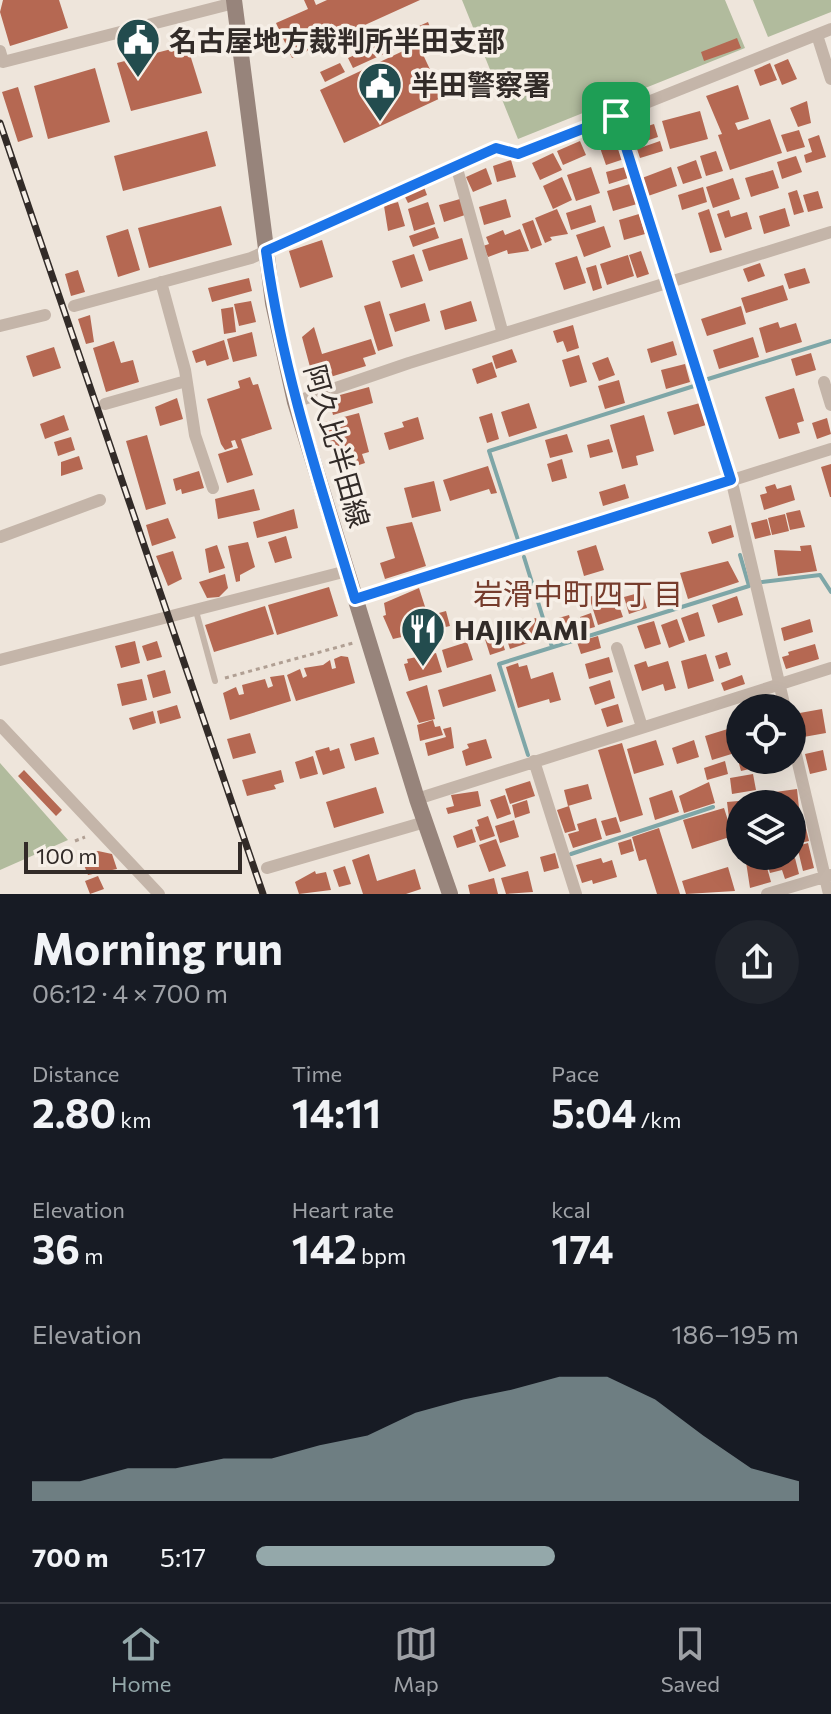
<!DOCTYPE html>
<html lang="en">
<head>
<meta charset="utf-8">
<style>
  :root { --surface:#171b24; --page:#20242c; --text:#f1f3f6; --muted:#9ea1a6; --line:#363941; --accent:#94a8aa }
  body { margin:0; font-family:Commissioner,"Noto Sans JP",sans-serif; background:var(--page); color:var(--text); height:100vh; display:flex; flex-direction:column; font-size:30px; white-space:nowrap }
  * { box-sizing:border-box; margin:0 }
  p { font-size:26px; color:var(--muted) }
  .icon { flex:none; width:44px; height:44px; fill:none; stroke:currentColor; stroke-width:2; stroke-linecap:round; stroke-linejoin:round }
  .map { position:relative; height:894px; overflow:hidden }
  .details { display:flex; flex-direction:column; background:var(--surface); flex:1 }
  .details>* { flex:none }
  .controls { position:absolute; left:726px; top:694px; display:grid; gap:16px }
  .controls a { display:grid; place-items:center; width:80px; height:80px; border-radius:50%; background:var(--surface); box-shadow:0 8px 32px #0002; font-size:40px }
  .scale { position:absolute; left:24px; bottom:20px; width:218px; box-sizing:border-box; padding-left:8px; border:4px solid #322b28; border-top:0; font-size:22px; line-height:28px; white-space:nowrap; color:#322b28; -webkit-text-stroke:6px #f6efe7; paint-order:stroke }
  .pin { position:absolute; display:grid; place-items:center; width:68px; height:68px; color:#fff; margin:-34px; border-radius:16px; box-shadow:0 4px 12px #0006 }
  .round { display:grid; place-items:center; flex:none; width:84px; height:84px; border-radius:42px; background:var(--page) }
  .summary { display:flex; align-items:center; justify-content:space-between; height:136px; padding:0 32px }
  h1 { font-size:44px; font-weight:700; line-height:60px }
  .metrics { display:grid; grid-template-columns:repeat(3,1fr); gap:12px; height:136px; padding:8px 32px }
  .metrics div { display:grid; align-content:center }
  .metrics b { font-size:40px; font-weight:700 }
  .metrics small { font-size:22px; font-weight:400 }
  .metrics p { font-size:22px }
  .chart { height:224px; padding:16px 32px }
  .chart p { display:flex; justify-content:space-between }
  .chart svg { width:100%; height:144px; margin-top:8px; fill:var(--accent); opacity:.7 }
  ul { padding:0 32px; list-style:none; font-size:26px }
  li { display:grid; grid-template-columns:128px 96px 1fr; align-items:center; height:60px }
  li i { height:20px; border-radius:10px; background:var(--accent) }
  .tabs { display:flex; justify-content:space-around; align-items:center; height:112px; border-top:2px solid var(--line); background:var(--surface); font-size:22px; color:var(--muted) }
  .tabs a { display:grid; justify-items:center; gap:4px }
  .tabs .selected { color:var(--accent) }
  .map>svg:first-child { display:block }
  .green { fill:#b1bb9d }
  .lines { fill:none; stroke-linecap:round; stroke-linejoin:round }
  .stream { stroke:#7ea6a7; stroke-width:4 }
  .building { fill:#b56852 }
  .path { stroke:#b09f93; stroke-width:3; stroke-dasharray:4 4; stroke-linecap:butt }
  .lane { stroke:#c4b5a9; stroke-width:6 }
  .street { stroke:#c4b5a9; stroke-width:12 }
  .secondary { stroke:#97847b; stroke-width:16 }
  .rail-casing { stroke:#322b28; stroke-width:7 }
  .rail { stroke:#f6efe7; stroke-width:4; stroke-dasharray:12; stroke-linecap:butt }
  .route-casing { stroke:#fff; stroke-width:16 }
  .route { stroke:#1a73e8; stroke-width:10 }
  .labels { text-anchor:middle; dominant-baseline:central; stroke-width:7; stroke-linejoin:round; paint-order:stroke }
  .poi-label { font-size:28px; font-weight:bold; fill:#322b28; stroke:#f6efe7; text-anchor:start }
  .street-label { font-size:28px; fill:#322b28; stroke:#f6efe7 }
  .neighbourhood-label { font-size:30px; fill:#763c2c; stroke:#f6efe7 }
</style>
</head>
<body>
<div class="map">
<svg width="831" height="894" viewBox="0 0 831 894">
  <rect width="100%" height="100%" fill="#eee5db"/>
  <path class="green" d="M462,0h263l20,48 -227,91z
    M753,0h78v12l-63,25z
    M0,763l68,77 -68,30z"/>
  <g class="lines">
    <path class="stream" d="M708,379l123,-38
      M518,540l-29,-89 205,-65
      M524,557l28,90
      M762,582l58,-7 11,17
      M528,755l-29,-91 250,-78 -9,-31
      M571,854l142,-47"/>
  </g>
  <path class="building" d="M3,0h56l9,28 -58,18 -10,-34z
    M304,0h10l2,5 11,-5h93l-128,58 -16,-35 32,-14z
    M428,22l4,10 -79,36 -5,-10z
    M737,38l4,10 -37,13 -3,-9z
    M418,44l25,53 -99,46 -24,-53z
    M187,45l15,48 -71,18 -14,-48z
    M788,59l9,20 -15,6 -8,-20z
    M340,63l5,9 -20,10 -5,-10z
    M770,63l7,17 -17,6 -6,-16z
    M95,68l15,54 -62,17 -14,-53z
    M738,85l11,34 -14,4 3,7 32,-11 12,34 -52,17 -12,-35 4,-1 -16,-38z
    M18,87l15,50 -15,5 -16,-50z
    M807,101l4,22 -13,4 -8,-19z
    M700,111l8,28 -38,10 -8,-28z
    M654,124l4,13 -24,8 -5,-13z
    M799,130l6,17 -18,5 -6,-17z
    M207,131l9,35 -93,25 -9,-35z
    M819,135l7,22 -20,6 -2,-8 8,-3 -4,-13z
    M616,136l8,23 -18,6 -8,-23z
    M580,141l6,14 -23,10 -6,-14z
    M660,141l3,10 -23,7 -3,-9z
    M716,151l7,20 -17,5 -6,-20z
    M553,153l9,17 -22,10 -8,-17z
    M796,156l6,16 -20,7 -5,-17z
    M511,160l5,17 -19,5 -4,-16z
    M696,160l6,18 -19,6 -6,-17z
    M591,167l9,26 -24,8 -9,-26z
    M625,167l3,11 -19,6 -3,-12z
    M671,167l6,19 -29,10 -6,-18z
    M486,168l6,16 -19,8 -7,-15z
    M773,170l6,18 -28,9 -6,-19z
    M562,177l10,23 -19,9 -10,-23z
    M733,178l7,21 -27,9 -7,-21z
    M630,184l7,20 -24,7 -6,-20z
    M424,187l3,8 -19,8 -4,-8z
    M703,187l4,15 -25,8 -4,-15z
    M797,190l7,22 -10,3 -6,-22z
    M818,191l5,17 -15,4 -5,-17z
    M460,199l5,16 -21,7 -5,-17z
    M506,199l5,18 -27,8 -5,-18z
    M398,202l7,24 -17,5 -4,-25z
    M428,202l7,22 -21,7 -6,-22z
    M591,205l5,17 -25,8 -5,-17z
    M221,206l11,39 -83,23 -11,-40z
    M785,208l5,18 -26,8 -5,-18z
    M557,209l11,25 -18,3 2,3 -7,3 -10,-25z
    M709,209l13,41 -12,3 -12,-40z
    M729,210l2,7 16,-5 5,17 -27,9 -8,-24z
    M639,214l6,20 -21,6 -5,-20z
    M533,220l9,25 -11,4 -9,-25z
    M604,226l7,21 -27,10 -8,-22z
    M435,227l4,11 -26,9 -4,-11z
    M128,229l12,41 -22,7 -12,-41z
    M520,229l9,22 -21,3 -1,-4 -19,7 -5,-11 6,-2 -3,-7 17,-7 2,5z
    M462,238l6,21 -39,12 -7,-21z
    M322,240l11,37 -33,11 -11,-37z
    M641,251l8,23 -12,4 -8,-23z
    M414,254l9,27 -22,7 -9,-27z
    M628,255l6,21 -27,9 -7,-21z
    M577,256l9,27 -22,7 -9,-27z
    M760,263l5,13 -17,6 -5,-13z
    M596,265l6,23 -9,3 -7,-23z
    M805,268l5,15 -21,6 -5,-15z
    M78,270l7,22 -14,4 -6,-22z
    M249,278l3,13 -40,11 -4,-14z
    M783,285l5,15 -42,13 -5,-15z
    M251,301l5,21 -17,4 -5,-22z
    M380,301l13,45 -15,5 -14,-45z
    M471,301l6,20 -32,9 -5,-19z
    M425,303l5,18 -35,11 -6,-18z
    M741,306l5,18 -39,12 -6,-17z
    M233,307l3,25 -12,2 -3,-25z
    M90,315l4,27 -8,2 -8,-25z
    M778,322l2,6 16,-5 6,19 -36,11 -7,-25z
    M573,325l6,23 -12,4 -4,-11 -6,2 -4,-12z
    M314,327l8,27 49,-15 5,15 -13,4 3,8 -52,16 -12,-45z
    M252,332l5,24 -24,6 -6,-23z
    M753,337l6,20 -40,12 -6,-19z
    M224,340l5,19 -22,7 -2,-6 -9,3 -4,-12z
    M114,341l7,22 12,-3 6,22 -33,10 -13,-44z
    M673,341l4,14 -26,8 -4,-14z
    M54,347l7,21 -28,9 -7,-21z
    M512,349l5,13 -21,7 -4,-13z
    M811,353l5,17 -20,6 -5,-17z
    M579,355l8,27 -17,5 -8,-27z
    M608,357l7,18 -16,6 -7,-18z
    M492,362l5,15 -20,7 -5,-15z
    M685,364l5,18 -24,7 -5,-19z
    M250,377l3,8 5,-1 14,45 -31,10 12,36 -26,8 -9,-29 20,-6 -3,-8 -4,1 2,6 -8,3 -4,-6 -14,-45 33,-11 -2,-7z
    M619,380l6,23 -20,6 -7,-23z
    M369,387l4,16 -40,12 -4,-17z
    M794,388l10,33 -7,2 3,10 -21,6 -14,-42z
    M177,398l6,21 -23,7 -5,-19z
    M529,403l8,25 -28,9 -8,-25z
    M700,403l6,22 -32,10 -7,-23z
    M359,413l10,39 -7,2 3,9 -9,3 -3,-10 -17,5 -11,-39z
    M492,413l7,26 -12,4 -8,-26z
    M64,415l5,15 -24,9 -5,-15z
    M644,415l10,36 -18,5 2,9 -16,4 -12,-44z
    M418,417l6,22 -35,11 -5,-17 20,-6 -2,-5z
    M827,418l4,16 -14,5 -5,-16z
    M567,434l6,18 -23,6 -5,-18z
    M147,435l19,69 -20,6 -20,-69z
    M71,437l4,13 -17,6 -4,-14z
    M609,439l4,13 -23,6 -3,-13z
    M79,456l4,13 -22,7v-14z
    M562,459l5,19 -15,4 -5,-18z
    M831,464v33h-1l-9,-30z
    M488,466l9,27 -6,1 -2,-5 -39,12 -7,-21z
    M199,471l5,17 -22,6 -1,-5 -5,2 -3,-12z
    M434,481l7,30 -29,7 -8,-30z
    M625,484l4,14 -26,8 -4,-14z
    M775,484l2,5 14,-4 4,15 -31,10 -4,-15 7,-2 -2,-6z
    M254,489l6,21 -42,9 -3,-20z
    M294,509l4,19 -41,10 -4,-16z
    M800,510l5,17 -15,3 -4,-17z
    M785,514l4,17 -17,4 -4,-17z
    M168,518l8,20 -24,8 -6,-21z
    M767,519l4,16 -16,4 -4,-16z
    M412,522l14,44 -41,13 -5,-16 15,-5 -9,-31z
    M731,525l3,12 -22,7 -4,-12z
    M286,536l6,22 -17,5 -7,-21z
    M248,542l7,25 -15,8v6l-4,1 -8,-36z
    M217,545l8,23 -16,5 -4,-24z
    M596,545l8,25 -20,6 -7,-25z
    M811,545l6,26 -39,5 -4,-26 27,1 -1,-5z
    M173,551l9,28 -14,7 -12,-30z
    M728,561l11,21 -51,17 -8,-26z
    M225,574l3,14 -9,9 -12,1 -8,-16z
    M329,587l9,29 -61,19 -9,-30z
    M419,588l9,28 18,-5 4,15 -57,13 -10,-23 3,-1 -2,-12z
    M642,592l5,16 -18,6 -5,-17z
    M601,593l2,8 13,-4 7,20 -25,8 -9,-28z
    M737,596l6,19 -25,8 -6,-18z
    M265,606l9,28 -60,18 -9,-27z
    M698,612l7,24 -16,5 -8,-23z
    M591,613l4,14 -11,3 -4,-13z
    M569,615l5,18 -14,4 -5,-18z
    M536,618l7,20 -33,11 -7,-21z
    M677,619l8,23 -16,6 -8,-23z
    M810,619l3,13 -29,9 -3,-13z
    M654,621l7,23 -16,5 -8,-23z
    M499,632l6,18 -15,5 -6,-19z
    M431,633l4,14 -14,4 -4,-14z
    M598,636l3,12 -20,6 -4,-12z
    M135,641l5,22 -19,5 -6,-22z
    M157,641l5,16 -15,4 -5,-15z
    M467,642l6,18 -26,8 -5,-18z
    M815,644l4,15 -33,10 -4,-12 7,-2 -1,-3z
    M727,652l4,13 -12,4 -4,-13z
    M436,653l6,19 -33,9 -5,-17 4,-1 -1,-4z
    M706,654l8,27 -26,8 -7,-28z
    M341,656l7,1 7,26 -59,18 -9,-26 13,-6 3,9 4,-2 -3,-8 19,-3 7,-5 2,9 4,-1 -2,-9z
    M609,657l4,15 -24,7 -4,-15z
    M646,661l2,6 20,-6 8,27 -11,3 -2,-7 -21,7 -8,-26z
    M518,663l1,4 8,-2 4,14 22,-7 8,28 -11,3 -1,-4 -31,9 -12,-41z
    M165,670l6,23 -18,5 -6,-23z
    M491,674l5,17 -53,16 -5,-17z
    M284,675l7,26 -61,19 -7,-27 13,-6 3,8 5,-1 -2,-9 23,-6 3,9 5,-2 -3,-9z
    M742,675l3,9 -21,7 -3,-8z
    M142,679l5,21 -25,6 -5,-22z
    M610,680l5,18 -20,7 -6,-18z
    M427,685l8,34 -16,4 -13,-31z
    M618,704l5,18 -16,5 -6,-18z
    M177,705l4,13 -21,6 -3,-13z
    M822,709l4,24 -28,5 -4,-24z
    M153,711l3,12 -23,7 -4,-12z
    M433,720l2,7 5,-1 3,9 -23,6 -3,-16z
    M451,727l3,21 -26,8 -3,-13 21,-6 -3,-8z
    M731,728l7,24 -26,8 -7,-24z
    M250,733l6,20 -23,6 -6,-20z
    M374,737l5,17 -24,7 -5,-17z
    M486,739l6,19 -26,8 -4,-15 7,-3 -2,-4z
    M656,740l8,25 -30,9 -7,-25z
    M694,740l5,17 -22,7 -5,-16z
    M622,743l21,72 -23,7 -22,-72z
    M329,747l1,4 9,-3 6,20 -22,7 -8,-24z
    M823,750l4,20 -17,4 -5,-20z
    M313,756l5,18 -18,5 -5,-17z
    M738,760h46v1l-43,10z
    M725,761l3,13 -21,6 -3,-12z
    M24,770l38,40 -6,6 -38,-40z
    M281,770l3,12 -10,3 2,4 -29,7 -5,-16z
    M753,774l3,16 -24,4 -2,-16z
    M530,781l5,15 -25,8 -5,-15z
    M709,782l6,21 -31,10 -5,-17z
    M588,784l4,15 -24,7 -4,-16z
    M376,787l8,26 -50,15 -8,-26z
    M797,789l2,19h-7v-4h-23l-1,-11z
    M672,790l7,22 -24,8 -6,-22z
    M478,791l3,15 -33,8 -2,-6 8,-2 -3,-11z
    M505,795l6,19 -14,5 -7,-19z
    M761,799l1,5h-22v12l-11,2 -2,-16z
    M527,800l3,13 -15,5 -3,-13z
    M569,806l7,24 -11,3 -8,-23z
    M724,808l9,28 -41,13 -9,-29z
    M488,816l7,20 -15,5 -5,-14 4,-1 -2,-6z
    M616,817l5,15 -15,4 -5,-15z
    M596,818l6,21 -29,9 -5,-14 11,-3 -2,-7z
    M514,820l5,17 -19,6 -5,-17z
    M805,824l4,17 -17,4v-18z
    M659,828l21,66h-23l-11,-35 -7,2 -7,-24z
    M472,829l4,13 -19,6 -4,-12z
    M496,839l10,27 -17,6 -10,-27z
    M631,839l3,12 -13,4 -3,-12z
    M808,843l6,25 -11,3 -6,-25z
    M98,851l14,3 5,15 -29,6 -4,-10 7,-2 -3,-9z
    M555,853l4,15 -15,4 -4,-15z
    M369,854l8,27 38,-12 6,20 -15,5h-43l-11,-34z
    M765,856h10l2,7 18,-5 4,16 -14,5 -3,-9 -12,3z
    M764,857l7,25 -21,6 -4,-26z
    M601,858l2,5 9,-3 5,17 -24,7 -1,-4 -10,3 -6,-18z
    M345,866l6,18 -12,3 -6,-17z
    M728,867l7,24 -49,3 -4,-13z
    M315,871l1,3 10,-2 5,18 -32,4 -4,-12z
    M528,871l5,21 -27,2 -5,-16z
    M98,876l6,13 -14,5 -5,-13z
    M494,878l4,16h-28l-2,-9z"/>
  <g class="lines">
    <path class="path" d="M225,678l128,-35
      M75,841l10,-4"/>
    <path class="lane" d="M196,611l19,70"/>
    <path class="street" d="M817,35l14,44
      M0,51l3,11 231,-59
      M616,116l113,354 56,238
      M456,165l47,169
      M161,282l24,88 10,65 18,53
      M74,306l177,-48 245,-110 22,6 313,-125
      M0,326l45,-11
      M824,382l7,23
      M295,402l114,-39 422,-131
      M105,404l81,-23
      M0,537l100,-37
      M355,599l476,-150
      M617,648l25,79
      M0,660l347,-89
      M0,725l159,169
      M792,738l37,156
      M534,761l42,133
      M417,799l414,-131
      M267,868l158,-46
      M767,894l64,-19"/>
    <path class="secondary" d="M234,0l39,303 22,99 122,397 33,95"/>
    <g class="rail-casing">
      <path id="rail" d="M0,123l263,771"/>
    </g>
    <use href="#rail" class="rail"/>
  </g>
  <g class="lines">
    <g class="route-casing">
      <path id="route" d="M616,116l115,364 -376,119c-35,-115 -73,-229 -89,-348l230,-103 22,6z"/>
    </g>
    <use href="#route" class="route"/>
  </g>
  <defs>
    <g id="civic-pin" transform="scale(2.3)"><path d="M0 17L-7.5 6A9.5 9.5 0 1 1 7.5 6Z" fill="#234c4e" stroke="#f6efe7"/><path d="M-.6-6.5H3V-4.5H.6V-3L4-1V1h2V6H-6V1h2V-1L-.6-3ZM-1.2 2.5V6h2.4V2.5Z" fill="#fff"/></g>
    <g id="restaurant-pin" transform="scale(2.3)"><path d="M0 17L-7.5 6A9.5 9.5 0 1 1 7.5 6Z" fill="#234c4e" stroke="#f6efe7"/><path d="M-5-6h1v4h1v-4h1v4h1v-4h1v5L-1.5 .5V6h-2V.5L-5-1ZM5-6V6H3V1.5H1.5Q1.5-4 5-6Z" fill="#fff"/></g>
  </defs>
  <g fill-rule="evenodd">
    <use href="#civic-pin" x="138" y="40"/>
    <use href="#civic-pin" x="380" y="84"/>
    <use href="#restaurant-pin" x="423" y="629"/>
  </g>
  <g class="labels">
    <g class="poi-label">
      <text x="169" y="40">名古屋地方裁判所半田支部</text>
      <text x="411" y="84">半田警察署</text>
      <text x="454" y="629">HAJIKAMI</text>
    </g>
    <g class="street-label">
      <text transform="translate(338 446) rotate(74)">阿久比半田線</text>
    </g>
    <g class="neighbourhood-label">
      <text x="578" y="592">岩滑中町四丁目</text>
    </g>
  </g>
</svg>
<div class="controls">
<a><svg class="icon" aria-label="locate" viewBox="0 0 24 24"><circle cx="12" cy="12" r="6"/><path d="M12 2v4M12 18v4M2 12h4M18 12h4"/></svg></a>
<a><svg class="icon" aria-label="layers" viewBox="0 0 24 24"><path d="M12 4l9 5-9 5-9-5zM3 14l9 5 9-5"/></svg></a>
</div>
<div class="scale">100 m</div>
<div class="pin" style="left:616px;top:116px;background:#1e9e55"><svg class="icon" aria-label="arrive" viewBox="0 0 24 24"><path d="M6 21V4h12l-3 4 3 4H6"/></svg></div>
</div>
<section class="details">
<div class="summary"><div><h1>Morning run</h1><p>06:12 · 4 × 700 m</p></div><a class="round"><svg class="icon" aria-label="share" viewBox="0 0 24 24"><path d="M12 15V3M7 8l5-5 5 5M5 13v7h14v-7"/></svg></a></div>
<div class="metrics">
<div><p>Distance</p><b>2.80<small> km</small></b></div>
<div><p>Time</p><b>14:11</b></div>
<div><p>Pace</p><b>5:04<small> /km</small></b></div>
</div>
<div class="metrics">
<div><p>Elevation</p><b>36<small> m</small></b></div>
<div><p>Heart rate</p><b>142<small> bpm</small></b></div>
<div><p>kcal</p><b>174</b></div>
</div>
<div class="chart"><p><span>Elevation</span>186–195 m</p>
<svg viewBox="0 0 160 44" preserveAspectRatio="none"><path d="M0 44V38L10 38L20 34L30 34L40 31L50 31L60 27L70 24L80 17L90 13L100 10L110 6L120 6L130 13L140 24L150 34L160 38V44z"/></svg>
</div>
<ul>
<li><b>700 m</b>5:17<i style="width:55%"></i></li>
</ul>
</section>
<nav class="tabs">
<a class="selected"><svg class="icon" aria-label="home" viewBox="0 0 24 24"><path d="M3 11l9-7 9 7M6 9v11h12V9"/></svg>Home</a>
<a><svg class="icon" aria-label="map" viewBox="0 0 24 24"><path d="M3 6l6-2 6 2 6-2v14l-6 2-6-2-6 2zM9 4v14M15 6v14"/></svg>Map</a>
<a><svg class="icon" aria-label="saved" viewBox="0 0 24 24"><path d="M7 4h10v16l-5-4-5 4z"/></svg>Saved</a>
</nav>
</body>
</html>
